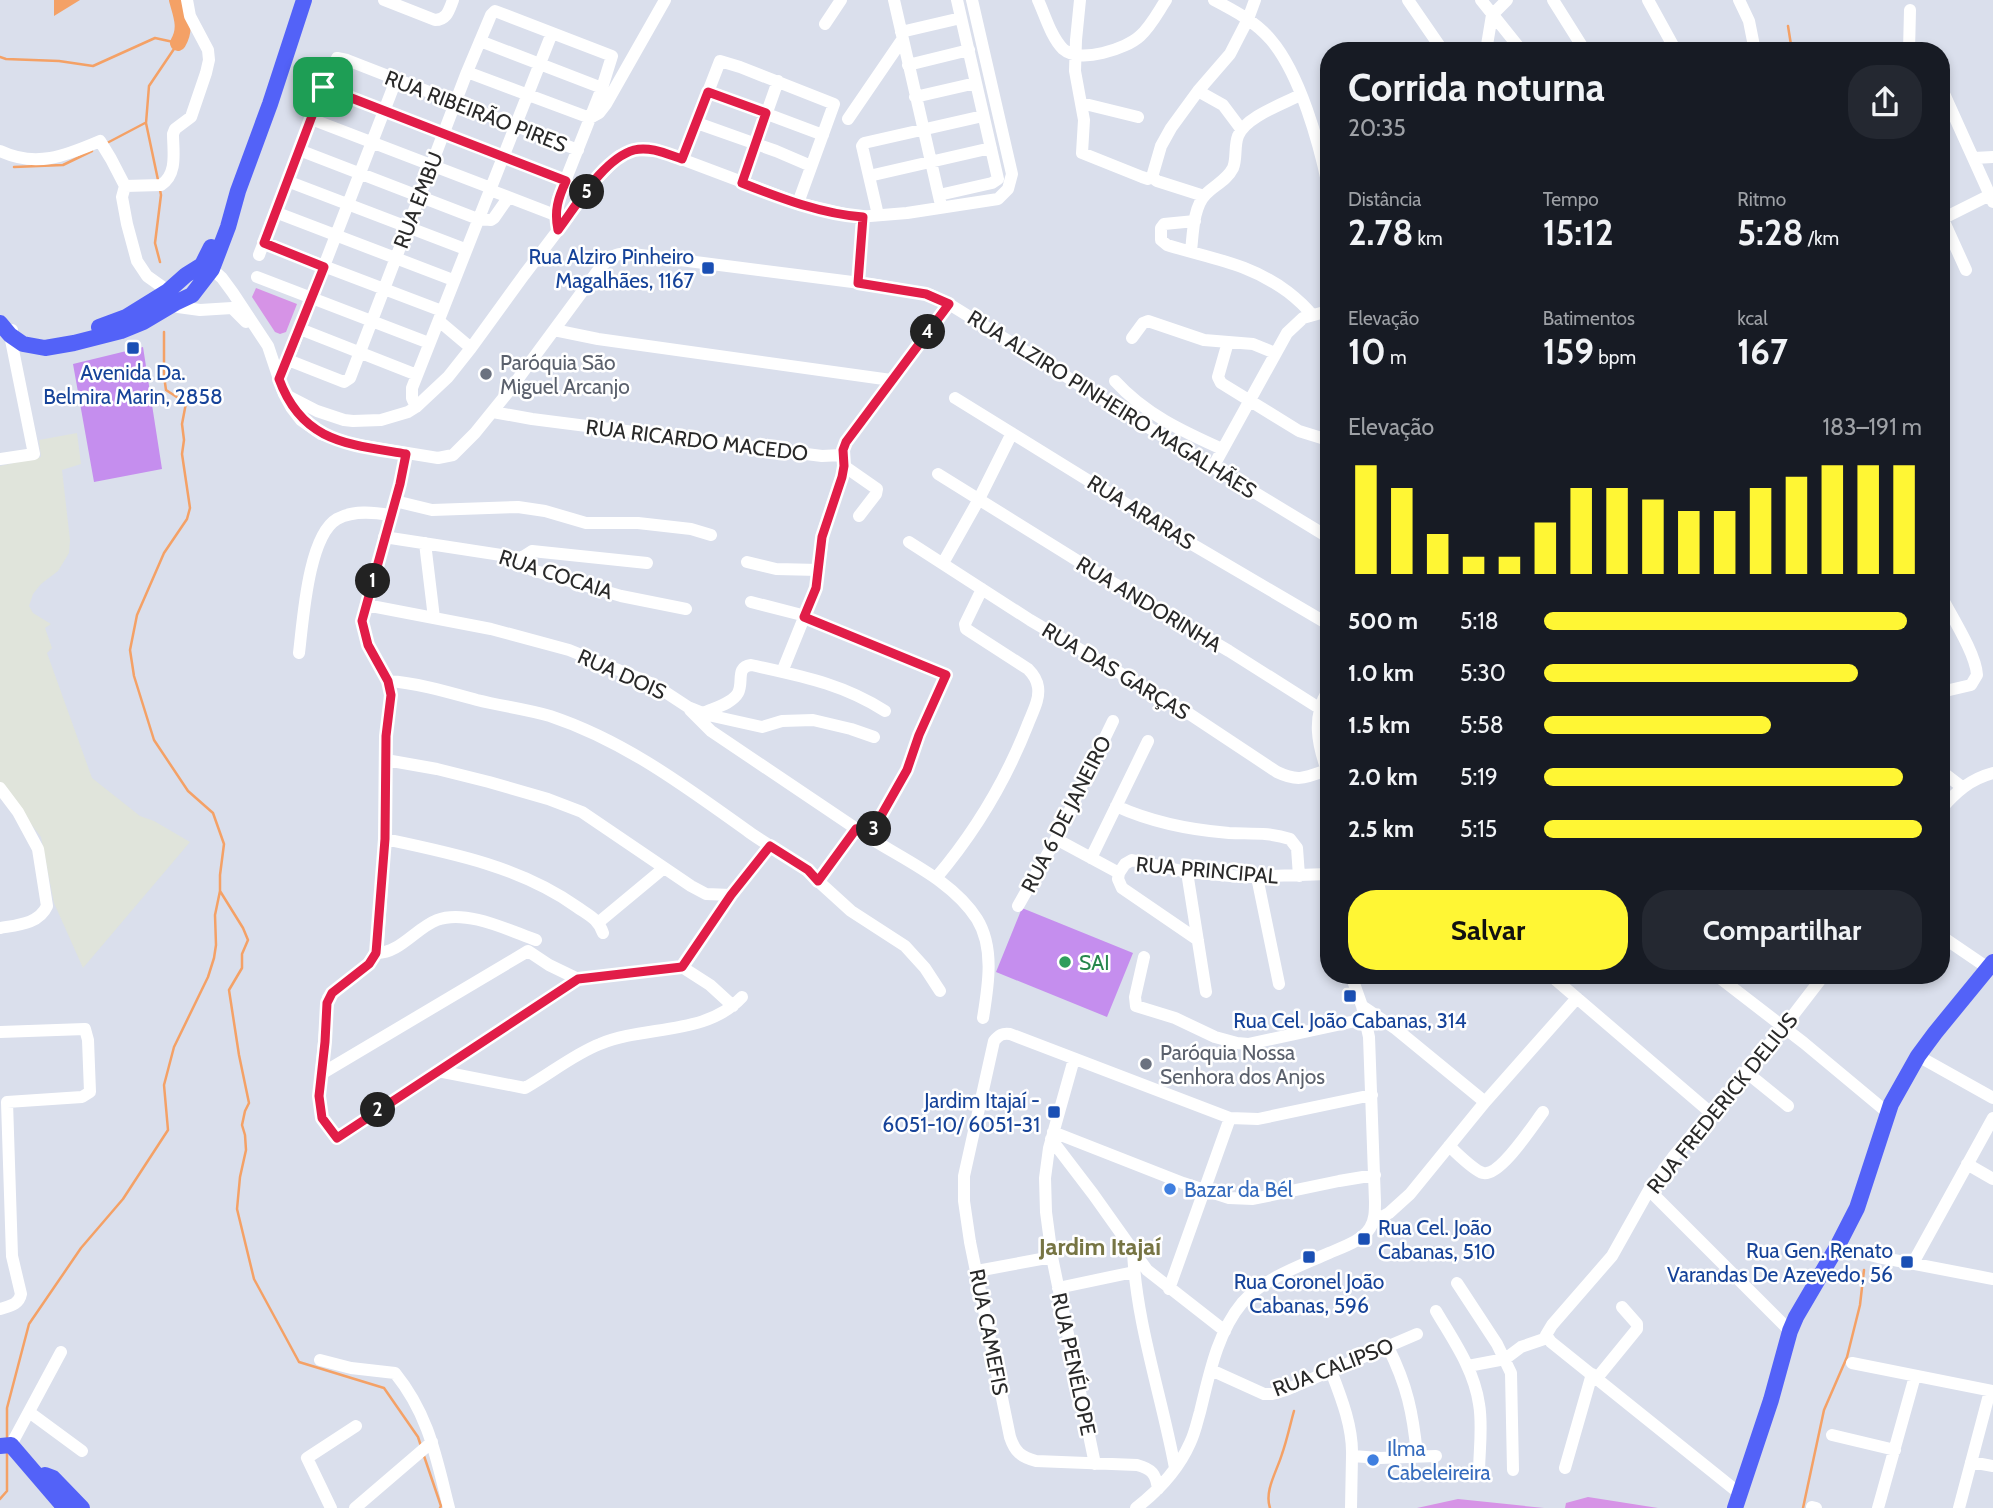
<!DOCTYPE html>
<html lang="pt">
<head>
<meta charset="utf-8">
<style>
  :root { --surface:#171b24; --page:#242831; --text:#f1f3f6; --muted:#9ea1a6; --accent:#fff634 }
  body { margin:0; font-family:Cabin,sans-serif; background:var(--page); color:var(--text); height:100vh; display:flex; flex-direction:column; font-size:26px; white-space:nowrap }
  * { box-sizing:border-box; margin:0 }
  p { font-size:23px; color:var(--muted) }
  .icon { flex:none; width:38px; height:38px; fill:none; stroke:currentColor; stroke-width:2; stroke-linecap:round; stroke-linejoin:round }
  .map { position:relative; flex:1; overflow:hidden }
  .side { position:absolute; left:1320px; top:42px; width:630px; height:942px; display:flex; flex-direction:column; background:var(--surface); border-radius:28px; box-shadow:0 4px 10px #0003 }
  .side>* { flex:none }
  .pin { position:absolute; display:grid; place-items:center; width:60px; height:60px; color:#fff; margin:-30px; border-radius:14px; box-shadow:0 4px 10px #0006 }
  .km { position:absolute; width:35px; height:35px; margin:-18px; border-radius:50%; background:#222; color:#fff; font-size:19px; line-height:35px; text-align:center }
  .round { display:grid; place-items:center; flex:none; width:74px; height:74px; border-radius:28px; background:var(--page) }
  .summary { display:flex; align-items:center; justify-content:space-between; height:119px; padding:0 28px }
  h1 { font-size:38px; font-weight:700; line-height:52px }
  .stats { display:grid; grid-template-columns:repeat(3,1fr); gap:10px; height:119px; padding:7px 28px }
  .stats div { display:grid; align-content:center }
  .stats b { font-size:35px; font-weight:700 }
  .stats small { font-size:19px; font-weight:400 }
  .stats p { font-size:19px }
  .chart { height:196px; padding:14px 28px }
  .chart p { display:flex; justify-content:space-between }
  .chart svg { width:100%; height:126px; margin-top:7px; stroke:var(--accent); stroke-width:6 }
  .primary-button { display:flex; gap:14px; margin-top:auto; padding:14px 28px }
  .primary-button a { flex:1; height:80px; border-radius:28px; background:var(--accent); color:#111; font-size:28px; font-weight:700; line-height:80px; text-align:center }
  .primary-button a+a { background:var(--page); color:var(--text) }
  ul { padding:0 28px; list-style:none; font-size:23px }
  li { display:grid; grid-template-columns:112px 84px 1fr; align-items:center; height:52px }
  li i { height:18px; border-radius:9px; background:var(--accent) }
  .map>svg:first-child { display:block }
  .industrial { fill:#e0e4db }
  .green { fill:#d693e6 }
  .pitch { fill:#c58eee }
  .water { fill:#f4a166 }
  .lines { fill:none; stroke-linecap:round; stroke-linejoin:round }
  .stream { stroke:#f4a166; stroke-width:2.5 }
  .river { stroke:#f4a166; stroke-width:16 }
  .minor { stroke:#fff; stroke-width:12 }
  .major { stroke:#5362f8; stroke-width:16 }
  .route-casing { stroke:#fff; stroke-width:14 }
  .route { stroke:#e11d48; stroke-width:9 }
  .transit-dot { fill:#1a4fb4; stroke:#fff; stroke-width:2.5 }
  .worship-dot { fill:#6b7280; stroke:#fff; stroke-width:2.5 }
  .leisure-dot { fill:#2e9e5b; stroke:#fff; stroke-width:2.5 }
  .shop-dot { fill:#3f7fe0; stroke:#fff; stroke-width:2.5 }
  .labels { text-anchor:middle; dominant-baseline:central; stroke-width:5; stroke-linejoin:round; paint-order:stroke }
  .street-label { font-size:21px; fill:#292929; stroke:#fff }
  .transit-label { font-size:21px; fill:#164399; stroke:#fff; text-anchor:end }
  .worship-label { font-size:21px; fill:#5b616d; stroke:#fff; text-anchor:start }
  .leisure-label { font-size:21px; fill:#27864d; stroke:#fff; text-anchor:start }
  .shop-label { font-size:21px; fill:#366cbe; stroke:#fff; text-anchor:start }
  .quarter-label { font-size:24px; font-weight:bold; fill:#777544; stroke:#fff }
</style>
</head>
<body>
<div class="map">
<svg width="1993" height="1508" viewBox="0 0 1993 1508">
  <rect width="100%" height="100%" fill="#dadfec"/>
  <path class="industrial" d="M77,433l4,31 -19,6 8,70 -1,13 -11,18 -17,13 -8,10 -4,12 4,7 18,11 -6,4 7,20 -5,5 45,125 48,38 14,5 36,21 -107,126 -29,-65 -13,-66 -41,-53v-318l41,-9 -2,-17z"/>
  <path class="green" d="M256,288l41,16 -11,28 -6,2 -5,-2 -23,-35z
    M1588,1497l70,11h27h-120l1,-5z
    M1458,1499l86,9h-127z"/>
  <path class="pitch" d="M143,347l19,122 -68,13 -21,-118z
    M1022,908l111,45 -26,64 -111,-45z"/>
  <path class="water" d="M54,0h26l-26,16z"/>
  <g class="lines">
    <path class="stream" d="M1788,26l4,25
      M0,57l6,2 53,2 34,5 62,-28 23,5 -29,43 -3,37 12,57
      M107,143l38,-20
      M14,167l49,-2 29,-14
      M160,190l1,5 -6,48 5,19
      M164,332v44l2,14 20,13 -4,21 2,16 -2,14 8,54 -3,11 -23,34 -27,62 -7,35 4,26 20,64 34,51 25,22 11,31 -4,31v16l23,37 5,12 -6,14v14l-13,22 10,65 10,48 -4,8 -3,14 3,10 1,15 -6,27 -3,32 17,70 45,83 85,26 34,49 3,9
      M7,1438v-30l22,-84 52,-76 42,-49 45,-69 -4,-45 10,-38 34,-70 6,-19 2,-13 -1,-30 5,-24
      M424,1456l17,50 -1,2
      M0,1499l7,-8v-39
      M1270,1508c-6,-17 7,-37 12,-54 5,-14 8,-29 12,-43
      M1803,1508l21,-98 23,-53 13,-52 4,-35"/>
    <path class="river" d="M177,0c4,15 10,28 1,43"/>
    <path class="minor" d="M384,0l51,20c12,0 14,-10 18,-20
      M894,0l46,201
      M1038,0c7,15 13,37 25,49 17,15 63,0 77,-13 11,-10 18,-24 26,-36
      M1080,0l-4,40 -1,31 9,49 -2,33 60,24 6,2 4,-2 5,4 47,15
      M1214,0c21,11 42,22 57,40 29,34 48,103 57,146
      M1408,0l35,51
      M1481,0l41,51
      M1553,0l32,51
      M1648,0l28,51
      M1739,0l10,21 6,30
      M825,24l16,-24
      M901,32l60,-14
      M480,41l122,47
      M1486,51l6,-36 15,-15
      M1909,51l1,-41
      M908,65l61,-15
      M467,72l123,46 9,-5 7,-9 59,-104
      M323,87l243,94
      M1941,87l52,115
      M1198,91l25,14 18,24
      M708,92l115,43
      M915,97l61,-14
      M1081,103l57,14
      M311,119l180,69
      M848,119l54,-79
      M697,123l79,28 35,15
      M299,150l179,69 13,1 3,-2 14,-20
      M0,151c36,17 65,5 100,-10l11,18 14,27 -3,11 5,27 10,37 10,15 21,15
      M1974,158l19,-1
      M682,159l38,-98 20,6 94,37 -36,99
      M869,176l122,-28
      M1152,177l9,-31 10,-18 27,-37 32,-37 18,-35 7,-19
      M287,181l178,68
      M742,183l36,-102
      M125,186l36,-1c17,-11 12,-34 12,-51l2,-5 16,-12 15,-44 3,-13 -1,-10 -18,-34 -3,-16
      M490,190l65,25
      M939,195l53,-12 6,-4 -41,-179
      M275,212l178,68
      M878,215l-16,-69 2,-3 119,-27
      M1941,215l25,55
      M1942,219l48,-24
      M1195,221l-31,3 -3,4v12l6,5c45,14 82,18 121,47 9,7 17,14 24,23
      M263,243l179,68
      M1191,251c2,-17 2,-44 15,-57 9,-9 21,-14 27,-26 4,-9 1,-22 5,-32 7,-19 45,-32 62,-41
      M259,255l64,-168 14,-29 10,2 231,90
      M212,269l10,9 11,15 35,53 16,48 7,13 10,13 20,14 31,10 86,14 15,-3 22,-22 34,-42 90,-122c12,-13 16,-17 34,-15l243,31 55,10 18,9 231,143 148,90
      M257,277l172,66
      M858,283l5,-66
      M178,307l22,3 32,-2 14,14
      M439,321l32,27
      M300,329l117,46
      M554,330l44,9 293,41
      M1132,338l11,-15 5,-2 56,19 49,4 22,9
      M1228,342l-10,35 3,6 78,48 29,9
      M288,360l56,22 6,-4 117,-306 24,-57 4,-4 117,45 -10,32 -44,111 -3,16 3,15
      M285,367l111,-287
      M1115,381c30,33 67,50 107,68
      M284,394l33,17 27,9 9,1 28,-1 27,-8 8,-5 32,-30 23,-29 53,-73 73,-96 22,-23 16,-6 25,1 138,52 60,14 49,-4 91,-14 10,-10 4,-15 -40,-174
      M955,398l223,138 150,88
      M416,407l-4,-9v-10l140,-355
      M493,412l39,7 290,37 20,-1 4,-13 103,-138
      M406,454l-6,29 -38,138 6,24 20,36 3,14 -5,41 -1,103 -7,106c-6,23 -29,35 -46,48l-4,5 -9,98 3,22 15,20 241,-159 104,-12 28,18 23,21
      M0,459l34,-5 -24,-119 2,-5
      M844,466l33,23 -1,5 -17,22
      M1213,467l74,-134 16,-15 25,-7
      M938,474l177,110 114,67 90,57
      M395,501l37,9 86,-3 27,4 41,12h52l53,6 20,6
      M384,537l137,21 5,8 6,4 89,26 65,13
      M909,542l121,78 161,95 86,57c21,10 28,6 50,-2
      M425,543l9,75
      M521,558l11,-7 115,12
      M747,562l29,7 43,1
      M943,563l36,-64 33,-66
      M1941,596c11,21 35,58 36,79l-6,10 -30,7
      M751,602l47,12 148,61 -27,60 -12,35 -38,67
      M366,605l125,24 78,21 84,34 35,23 20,8 54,12 20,-6 31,-1 38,9 23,8
      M299,653c4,-32 9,-117 38,-134 16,-9 36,-7 53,-4
      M782,672l34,-84 8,-59 20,-60 -2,-14
      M388,681c30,2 60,11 89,19 24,6 49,9 73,16 75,25 136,71 199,116 22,16 51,29 69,49l39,-52
      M1328,690c-16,27 -11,54 0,83
      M690,710l21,21c52,35 104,70 156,105 37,24 85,44 110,83 18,29 11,68 6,99
      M703,713c10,-5 29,-9 35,-20 6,-11 -3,-26 13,-28 49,11 90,18 134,46
      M386,760l51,9 52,13 59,17 34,13 109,74 15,8 25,1 39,-49
      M1941,771l21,16
      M0,788l18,24 20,37 9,57c-8,18 -30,19 -47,22
      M1116,806c35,16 75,24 113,27 20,1 41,-1 61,6l7,9 2,28
      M1941,809c15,-17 29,-30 52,-36
      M385,839c67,14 136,28 192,68 13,9 21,12 26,26
      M1056,839l63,34 6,-9 7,-4 55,12 55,5 86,-3
      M1091,858l57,-117
      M1187,872l19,120
      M1119,873l-1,6 4,9 76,52
      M1257,877l22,107
      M936,878c39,-46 70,-98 92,-154 4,-11 12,-24 10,-37 -1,-7 -5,-13 -10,-18l-62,-40 -1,-5 17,-35
      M818,881l33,30 54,35 20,22 15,23
      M1018,906l38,-67 57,-118
      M599,922l65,-54
      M1941,936l47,32
      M376,953c23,1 40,-25 61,-33 29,-11 71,10 99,20
      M1144,957l-9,40 1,9 39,12 40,19 22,6 11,1 117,-25
      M682,967l49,-72
      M1550,975l161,138
      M1716,975l88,68 84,70
      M1362,1006l34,23 89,73
      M1918,1056l75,42
      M1074,1059l-25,89 -4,30 1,34 6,45 43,207
      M438,1071l87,17c25,-14 49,-34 75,-44 45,-19 106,-8 142,-47
      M1746,1072l42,34
      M321,1074l207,-123 21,14 29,14
      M1053,1132l130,51 46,15 24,1 86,-18 36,-6
      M1051,1139l42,55 54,76 78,61
      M1449,1146c8,7 24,24 34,27 17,4 50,-48 60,-61
      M1967,1164l26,15
      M1649,1190l141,141
      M1374,1221l15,-8 21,-19 75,-92 92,-104
      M1837,1247l41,10 115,22
      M1133,1251c3,72 29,146 42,217
      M1913,1263l80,-145
      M977,1271l75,-14
      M1457,1283l40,61 14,29 2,97
      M1058,1288l76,-16
      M1169,1289l61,-171
      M0,1309c9,-3 19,-4 21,-15l-9,-38 -5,-154 75,-5 8,-5 -2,-52 -3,-11 -85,3
      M1436,1311c17,29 38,58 43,93 4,22 0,48 0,70
      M1388,1347c19,38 25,66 29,108
      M320,1360l31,8 44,5c34,42 41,84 54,135
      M1852,1363l141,28
      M1468,1366l37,-7 16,-12 26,-9
      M1211,1370l53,24h8l14,-4 131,-56
      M1331,1371c10,26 22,56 21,85l28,2 56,-2
      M1597,1378l40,-49v-5l-15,-17
      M29,1412l53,39
      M1832,1435l63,15
      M11,1445l50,-93
      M1971,1462l22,4
      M1565,1468l27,-94
      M1158,1489c-2,-15 -6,-20 -21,-24l-101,-4c-15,-4 -21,-9 -26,-24l-40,-195 -6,-41v-25l30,-135c5,-6 8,-8 16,-7l220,84 28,1 114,-24
      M1739,1493l-188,-151 -5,-7 6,-10 60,-69 37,-66 24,-33 111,-130 40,-52
      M1812,1507l4,1
      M331,1508l-24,-50 49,-32
      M355,1508l77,-66
      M1136,1508c22,-17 43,-40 54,-65 5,-10 7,-21 10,-31 9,-36 17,-79 42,-109 22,-25 58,-37 87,-50 14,-6 33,-12 41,-25 5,-8 5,-17 5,-26l-6,-165 -7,-31 -11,-31
      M1351,1508l1,-52
      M1878,1508l37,-132
      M1959,1508l31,-117"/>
    <path class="major" d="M0,323l10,12 13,9 22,4 29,-5 47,-12 22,-9 32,-19 17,-8 20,-26 16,-42 10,-36 32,-87 34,-104
      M99,327l27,-10 42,-26 18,-16 16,-10 9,-18
      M0,1446l11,-1 54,63
      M45,1475l8,3 29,30
      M1735,1508l36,-108 19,-69 6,-14 41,-70 20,-39 34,-104 27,-48 17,-23 58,-71"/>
  </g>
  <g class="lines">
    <g class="route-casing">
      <path id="route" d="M323,87l243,94c-8,17 -12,30 -8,49 19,-25 45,-71 76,-80 16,-4 33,4 48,9l26,-67 58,21 -24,70c38,15 80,31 121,34l-5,66 68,11 23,10 -103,138 -3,8 1,16 -2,11 -20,60 -6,51 -12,29 142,58 -27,60 -12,35 -38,67 -13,-8 -38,52 -10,-11 -38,-24 -39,49 -49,72 -104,12 -241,159 -15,-20 -3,-22 6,-54 2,-39 5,-10 37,-29 7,-11 9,-114 1,-103 5,-41 -3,-14 -20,-36 -6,-24 38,-137 6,-30c-59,-10 -104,-12 -127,-75l45,-112 -60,-24z"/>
    </g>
    <use href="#route" class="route"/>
  </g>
  <g class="transit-dot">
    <rect x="701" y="261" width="14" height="14" rx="3.5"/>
    <rect x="126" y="341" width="14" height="14" rx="3.5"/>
    <rect x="1343" y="989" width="14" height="14" rx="3.5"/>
    <rect x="1047" y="1105" width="14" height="14" rx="3.5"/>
    <rect x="1357" y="1232" width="14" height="14" rx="3.5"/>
    <rect x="1302" y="1250" width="14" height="14" rx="3.5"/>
    <rect x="1900" y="1255" width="14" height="14" rx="3.5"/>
  </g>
  <g class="worship-dot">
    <circle cx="486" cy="374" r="7"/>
    <circle cx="1146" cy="1064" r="7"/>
  </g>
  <circle class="leisure-dot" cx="1065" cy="962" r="7"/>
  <g class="shop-dot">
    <circle cx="1170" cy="1189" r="7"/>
    <circle cx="1373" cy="1460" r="7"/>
  </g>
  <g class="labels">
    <g class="street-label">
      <text transform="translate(476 111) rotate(21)">RUA RIBEIRÃO PIRES</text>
      <text transform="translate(418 200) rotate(-69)">RUA EMBU</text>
      <text transform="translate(1112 404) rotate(32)">RUA ALZIRO PINHEIRO MAGALHÃES</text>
      <text transform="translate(697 440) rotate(7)">RUA RICARDO MACEDO</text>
      <text transform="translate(1141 512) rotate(32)">RUA ARARAS</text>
      <text transform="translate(556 574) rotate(18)">RUA COCAIA</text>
      <text transform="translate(1149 604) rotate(31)">RUA ANDORINHA</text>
      <text transform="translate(1116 671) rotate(31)">RUA DAS GARÇAS</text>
      <text transform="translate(622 674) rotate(24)">RUA DOIS</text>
      <text transform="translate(1066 814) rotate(-63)">RUA 6 DE JANEIRO</text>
      <text transform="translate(1207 870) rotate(5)">RUA PRINCIPAL</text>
      <text transform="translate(1722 1103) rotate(-51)">RUA FREDERICK DELIUS</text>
      <text transform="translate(989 1332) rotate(79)">RUA CAMEFIS</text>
      <text transform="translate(1074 1364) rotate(78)">RUA PENÉLOPE</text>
      <text transform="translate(1333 1367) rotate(-21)">RUA CALIPSO</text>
    </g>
    <g class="transit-label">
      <text x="694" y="256">Rua Alziro Pinheiro<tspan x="694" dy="24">Magalhães, 1167</tspan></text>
      <text x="133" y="372" text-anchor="middle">Avenida Da.<tspan x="133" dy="24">Belmira Marin, 2858</tspan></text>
      <text x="1350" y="1020" text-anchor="middle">Rua Cel. João Cabanas, 314</text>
      <text x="1040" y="1100">Jardim Itajaí -<tspan x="1040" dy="24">6051-10/ 6051-31</tspan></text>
      <text x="1378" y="1227" text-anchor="start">Rua Cel. João<tspan x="1378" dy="24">Cabanas, 510</tspan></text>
      <text x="1893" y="1250">Rua Gen. Renato<tspan x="1893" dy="24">Varandas De Azevedo, 56</tspan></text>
      <text x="1309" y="1281" text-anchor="middle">Rua Coronel João<tspan x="1309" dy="24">Cabanas, 596</tspan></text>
    </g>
    <g class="worship-label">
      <text x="500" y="362">Paróquia São<tspan x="500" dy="24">Miguel Arcanjo</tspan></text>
      <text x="1160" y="1052">Paróquia Nossa<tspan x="1160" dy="24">Senhora dos Anjos</tspan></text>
    </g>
    <g class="leisure-label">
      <text x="1079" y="962">SAI</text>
    </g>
    <g class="shop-label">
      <text x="1184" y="1189">Bazar da Bél</text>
      <text x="1387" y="1448">Ilma<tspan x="1387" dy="24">Cabeleireira</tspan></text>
    </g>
    <g class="quarter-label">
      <text x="1100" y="1246">Jardim Itajaí</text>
    </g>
  </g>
</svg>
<div class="pin" style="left:323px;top:87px;background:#1e9e55"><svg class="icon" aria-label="arrive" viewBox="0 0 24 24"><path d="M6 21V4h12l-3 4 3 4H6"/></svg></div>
<b class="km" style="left:373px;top:581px">1</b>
<b class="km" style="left:378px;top:1110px">2</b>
<b class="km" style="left:874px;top:829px">3</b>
<b class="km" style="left:928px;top:332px">4</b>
<b class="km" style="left:587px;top:192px">5</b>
<section class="side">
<div class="summary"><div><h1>Corrida noturna</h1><p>20:35</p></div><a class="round"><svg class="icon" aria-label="share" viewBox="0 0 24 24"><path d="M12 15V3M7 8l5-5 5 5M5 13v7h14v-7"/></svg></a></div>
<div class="stats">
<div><p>Distância</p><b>2.78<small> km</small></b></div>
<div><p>Tempo</p><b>15:12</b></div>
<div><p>Ritmo</p><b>5:28<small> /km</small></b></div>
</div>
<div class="stats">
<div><p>Elevação</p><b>10<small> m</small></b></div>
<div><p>Batimentos</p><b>159<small> bpm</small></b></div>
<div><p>kcal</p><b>167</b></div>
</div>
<div class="chart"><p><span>Elevação</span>183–191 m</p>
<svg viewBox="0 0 160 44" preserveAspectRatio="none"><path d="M5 44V6M15 44V14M25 44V30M35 44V38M45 44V38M55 44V26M65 44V14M75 44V14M85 44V18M95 44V22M105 44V22M115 44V14M125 44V10M135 44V6M145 44V6M155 44V6"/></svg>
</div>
<ul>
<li><b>500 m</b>5:18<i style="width:96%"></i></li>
<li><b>1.0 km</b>5:30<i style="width:83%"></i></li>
<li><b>1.5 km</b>5:58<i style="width:60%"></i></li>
<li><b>2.0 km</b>5:19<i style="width:95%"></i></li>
<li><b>2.5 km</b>5:15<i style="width:100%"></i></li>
</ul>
<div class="primary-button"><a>Salvar</a><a>Compartilhar</a></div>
</section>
</div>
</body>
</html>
